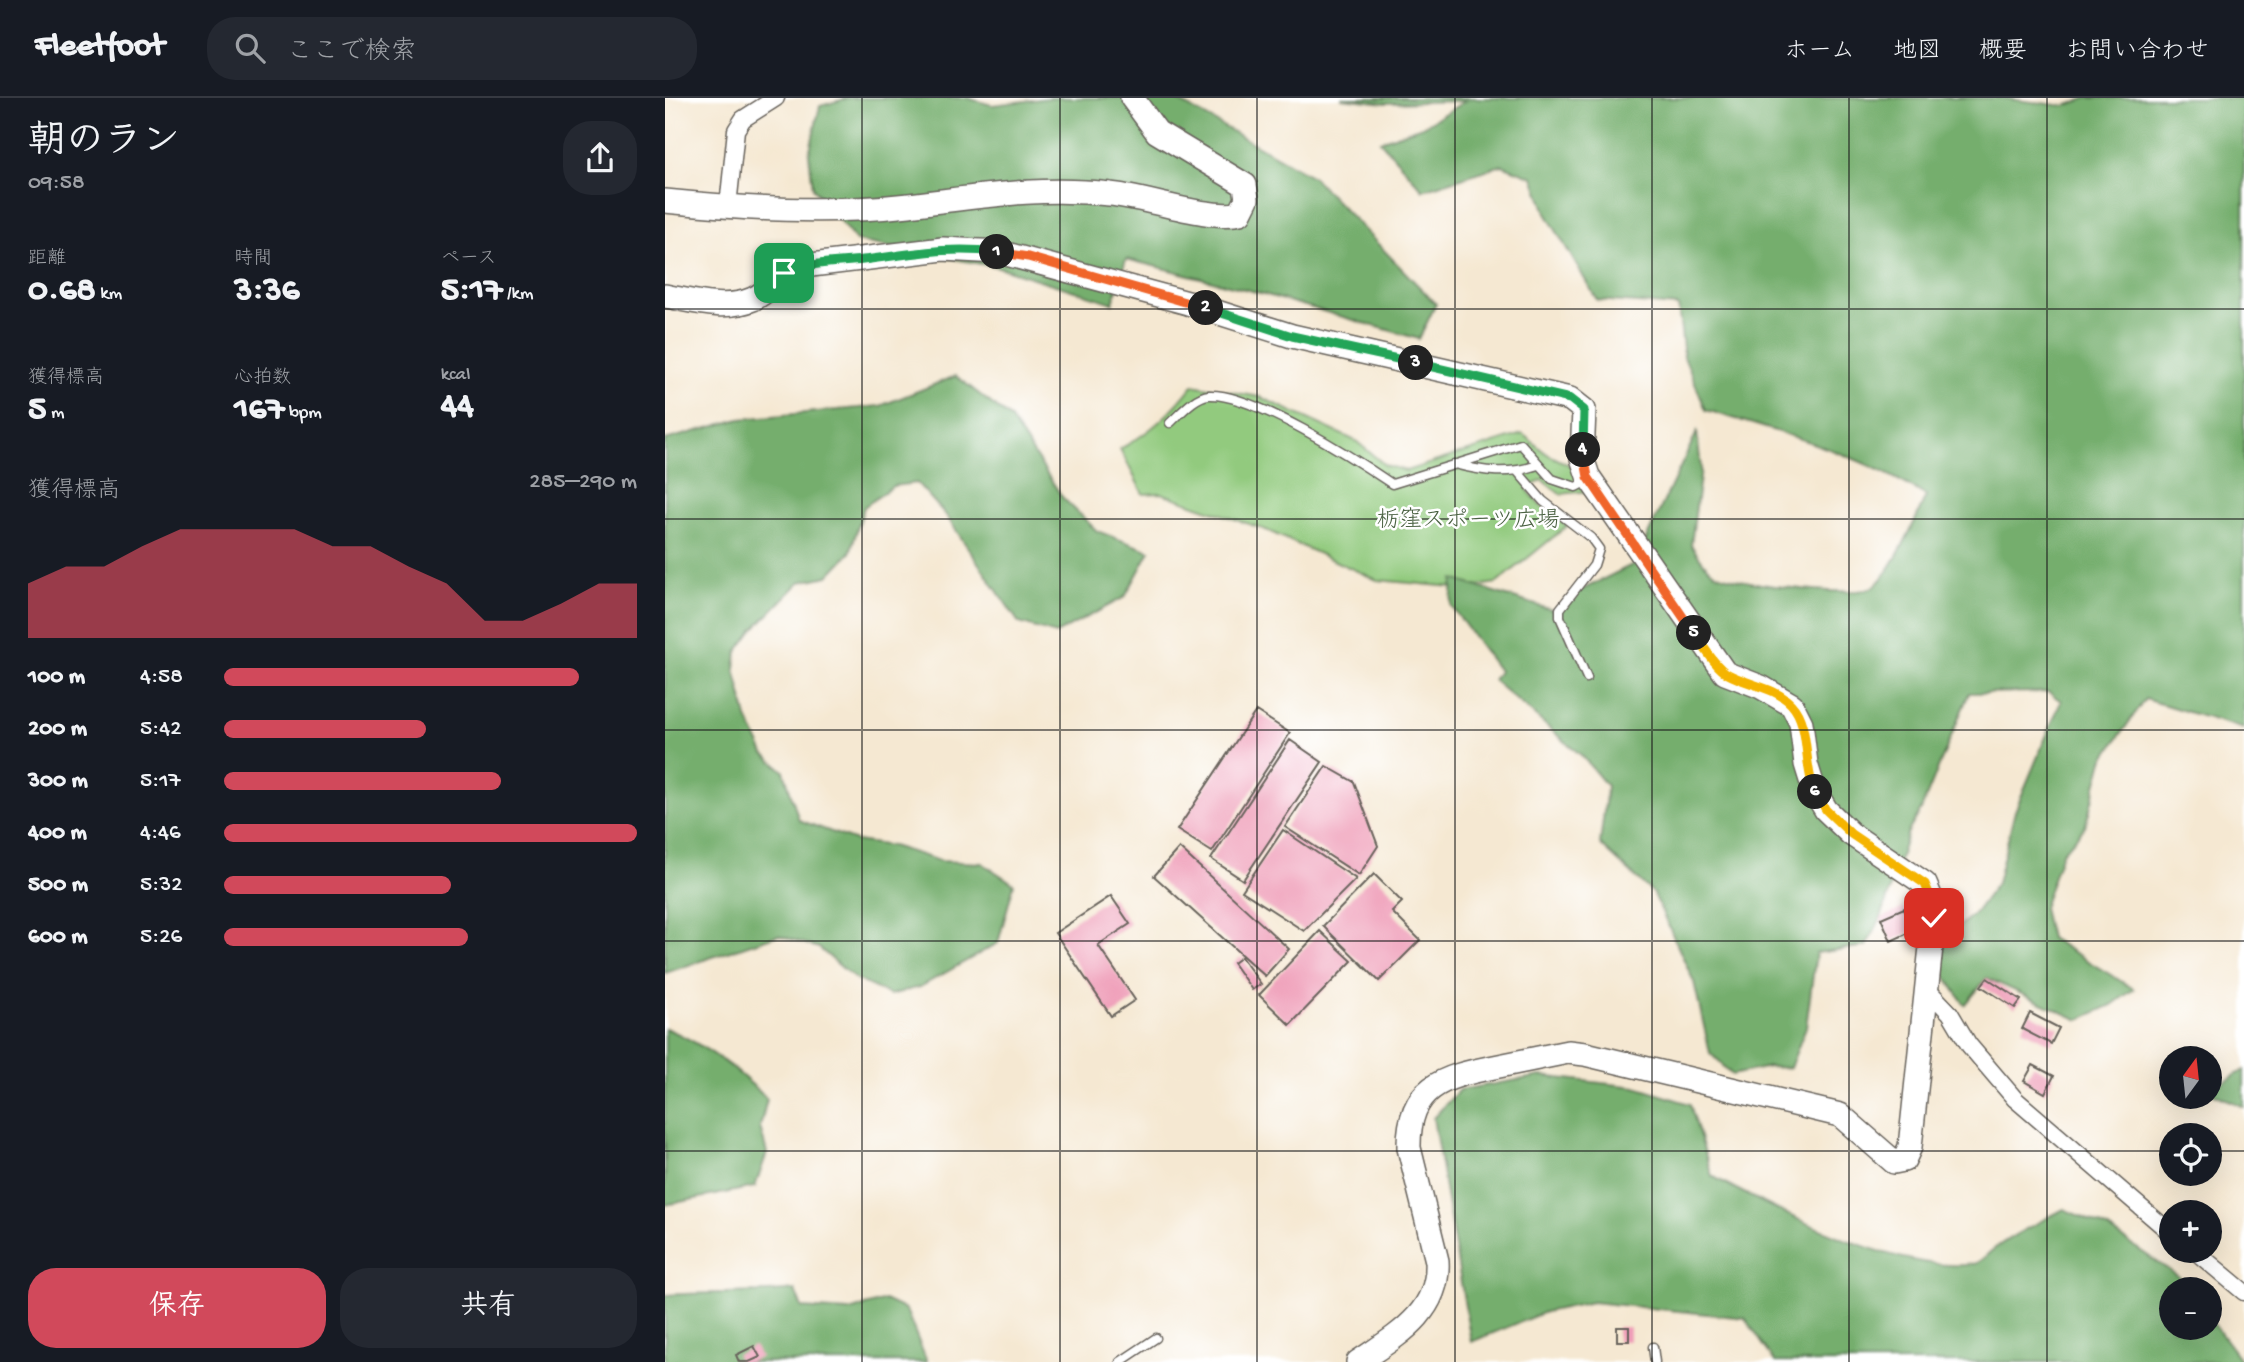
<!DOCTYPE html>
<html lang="ja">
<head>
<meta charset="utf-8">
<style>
  :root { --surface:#171b24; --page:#242831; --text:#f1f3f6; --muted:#9ea1a6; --line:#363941; --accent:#d1495b }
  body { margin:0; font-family:"Gochi Hand","Klee One",sans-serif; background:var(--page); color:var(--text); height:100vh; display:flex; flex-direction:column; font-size:26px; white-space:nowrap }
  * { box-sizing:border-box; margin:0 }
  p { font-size:23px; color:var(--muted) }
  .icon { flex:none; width:38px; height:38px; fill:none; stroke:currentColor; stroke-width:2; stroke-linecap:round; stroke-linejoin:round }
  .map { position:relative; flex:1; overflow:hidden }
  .drawer { display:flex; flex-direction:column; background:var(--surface); width:665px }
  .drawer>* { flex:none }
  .needle { width:46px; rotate:15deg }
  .controls { position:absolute; left:1494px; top:948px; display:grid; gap:14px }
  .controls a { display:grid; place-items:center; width:63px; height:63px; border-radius:50%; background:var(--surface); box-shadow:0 7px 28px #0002; font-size:35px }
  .pin { position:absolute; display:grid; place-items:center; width:60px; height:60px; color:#fff; margin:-30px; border-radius:14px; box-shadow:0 4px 10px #0006 }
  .km { position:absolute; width:35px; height:35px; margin:-18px; border-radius:50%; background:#222; color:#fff; font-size:19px; line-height:35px; text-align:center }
  .round { display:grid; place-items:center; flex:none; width:74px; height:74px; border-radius:28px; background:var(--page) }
  .summary { display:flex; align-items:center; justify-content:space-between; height:119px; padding:0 28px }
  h1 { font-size:38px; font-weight:700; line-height:52px }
  .stats { display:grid; grid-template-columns:repeat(3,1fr); gap:10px; height:119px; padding:7px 28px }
  .stats div { display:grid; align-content:center }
  .stats b { font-size:35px; font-weight:700 }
  .stats small { font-size:19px; font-weight:400 }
  .stats p { font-size:19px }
  .chart { height:196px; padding:14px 28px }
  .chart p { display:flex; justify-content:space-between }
  .chart svg { width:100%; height:126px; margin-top:7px; fill:var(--accent); opacity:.7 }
  .primary-button { display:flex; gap:14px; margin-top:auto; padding:14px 28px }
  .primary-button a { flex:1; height:80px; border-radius:28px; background:var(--accent); color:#fff; font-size:28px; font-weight:700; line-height:80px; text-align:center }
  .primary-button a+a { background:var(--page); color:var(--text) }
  ul { padding:0 28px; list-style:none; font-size:23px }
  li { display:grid; grid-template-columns:112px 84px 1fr; align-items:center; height:52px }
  li i { height:18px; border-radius:9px; background:var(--accent) }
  header { display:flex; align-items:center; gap:42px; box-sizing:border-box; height:98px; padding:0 35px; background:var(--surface); border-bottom:2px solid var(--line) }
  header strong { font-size:33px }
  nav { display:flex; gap:38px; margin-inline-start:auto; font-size:24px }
  .search { width:490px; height:63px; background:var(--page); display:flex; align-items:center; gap:18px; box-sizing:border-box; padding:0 24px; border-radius:28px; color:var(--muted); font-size:26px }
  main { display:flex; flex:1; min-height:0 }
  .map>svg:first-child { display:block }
  .green { fill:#92ca7e; stroke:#57734d; stroke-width:2 }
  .forest { fill:#75ae6d; stroke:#486544; stroke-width:2 }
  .building { fill:#ef9db8 }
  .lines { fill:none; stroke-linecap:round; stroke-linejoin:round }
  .lane-casing { stroke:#68635c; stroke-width:11 }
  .street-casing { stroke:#68635c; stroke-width:19 }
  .secondary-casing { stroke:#68635c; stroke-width:26 }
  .lane { stroke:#fff; stroke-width:8 }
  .street { stroke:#fff; stroke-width:16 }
  .secondary { stroke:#fff; stroke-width:23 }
  .split-1-casing { stroke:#fff; stroke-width:14 }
  .split-2-casing { stroke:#fff; stroke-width:14 }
  .split-3-casing { stroke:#fff; stroke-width:14 }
  .split-4-casing { stroke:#fff; stroke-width:14 }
  .split-5-casing { stroke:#fff; stroke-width:14 }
  .split-6-casing { stroke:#fff; stroke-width:14 }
  .split-7-casing { stroke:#fff; stroke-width:14 }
  .split-1 { stroke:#22a559; stroke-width:9 }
  .split-2 { stroke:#f0652b; stroke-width:9 }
  .split-3 { stroke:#22a559; stroke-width:9 }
  .split-4 { stroke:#22a559; stroke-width:9 }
  .split-5 { stroke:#f0652b; stroke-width:9 }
  .split-6 { stroke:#f5b400; stroke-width:9 }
  .split-7 { stroke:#f5b400; stroke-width:9 }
  .grid { fill:none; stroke:#1c1c1c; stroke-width:2; stroke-opacity:0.55 }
  .labels { text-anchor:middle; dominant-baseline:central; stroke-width:5; stroke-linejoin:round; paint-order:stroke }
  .park-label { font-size:23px; fill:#4b6243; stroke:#fff }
</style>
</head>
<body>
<header>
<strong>Fleetfoot</strong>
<div class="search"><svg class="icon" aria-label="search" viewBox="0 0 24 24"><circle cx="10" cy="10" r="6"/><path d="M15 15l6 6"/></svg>ここで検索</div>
<nav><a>ホーム</a><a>地図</a><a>概要</a><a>お問い合わせ</a></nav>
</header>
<main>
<section class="drawer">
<div class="summary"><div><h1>朝のラン</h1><p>09:58</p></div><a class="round"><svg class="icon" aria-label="share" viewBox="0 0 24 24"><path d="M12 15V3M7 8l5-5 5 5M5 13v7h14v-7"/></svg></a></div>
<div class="stats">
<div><p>距離</p><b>0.68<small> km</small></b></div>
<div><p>時間</p><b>3:36</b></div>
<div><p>ペース</p><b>5:17<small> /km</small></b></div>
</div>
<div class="stats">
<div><p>獲得標高</p><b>5<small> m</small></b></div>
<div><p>心拍数</p><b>167<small> bpm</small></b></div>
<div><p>kcal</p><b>44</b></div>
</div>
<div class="chart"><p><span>獲得標高</span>285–290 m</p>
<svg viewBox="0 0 160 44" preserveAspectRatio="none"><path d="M0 44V25L10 19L20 19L30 12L40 6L50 6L60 6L70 6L80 12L90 12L100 19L110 25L120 38L130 38L140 32L150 25L160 25V44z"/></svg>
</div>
<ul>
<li><b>100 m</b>4:58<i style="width:86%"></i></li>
<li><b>200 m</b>5:42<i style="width:49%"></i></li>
<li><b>300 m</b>5:17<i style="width:67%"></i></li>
<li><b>400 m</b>4:46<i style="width:100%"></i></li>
<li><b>500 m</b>5:32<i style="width:55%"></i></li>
<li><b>600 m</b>5:26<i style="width:59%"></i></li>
</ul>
<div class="primary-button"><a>保存</a><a>共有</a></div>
</section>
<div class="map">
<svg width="1579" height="1264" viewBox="0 0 1579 1264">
  <rect width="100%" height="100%" fill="#fff"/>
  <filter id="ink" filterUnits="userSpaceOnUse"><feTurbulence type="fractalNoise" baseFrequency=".0143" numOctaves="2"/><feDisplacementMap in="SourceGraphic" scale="14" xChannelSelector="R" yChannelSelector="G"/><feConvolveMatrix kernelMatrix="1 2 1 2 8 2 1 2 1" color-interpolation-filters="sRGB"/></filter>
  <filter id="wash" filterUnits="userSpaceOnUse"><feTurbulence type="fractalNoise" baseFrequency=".00686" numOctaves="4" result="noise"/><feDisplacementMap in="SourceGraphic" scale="28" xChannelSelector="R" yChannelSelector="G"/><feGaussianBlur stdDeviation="1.57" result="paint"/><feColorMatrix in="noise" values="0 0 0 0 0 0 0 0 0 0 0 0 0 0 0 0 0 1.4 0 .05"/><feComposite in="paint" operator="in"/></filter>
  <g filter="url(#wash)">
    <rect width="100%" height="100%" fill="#f5e8d2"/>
    <path class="green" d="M528,287l67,12 96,44 29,24 21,6 116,-37c10,6 18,16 27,21 28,14 23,8 42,36l-31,3 -18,-14 -15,9 12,15 28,22 -70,57 -33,5 -87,-8 -111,-50 -105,-37 -18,1 -23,-45c31,-17 51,-36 73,-64z"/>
    <path class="forest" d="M183,0h119l25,7 57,-7h124l140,79 123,127 -17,35 -159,-46 -134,-34 -13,44 -115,-36 -142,-26 -43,-53 -4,-34 11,-48z
      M676,0h659l65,8 23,-8h156v631l-99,-30 -42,61 -18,67 -23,26 -19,55 7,30 84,51 -22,16 -33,15 -92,-42 -22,27 -26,-38 8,-31 27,-22 23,-31 18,-72 46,-110 -13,-9 -79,1 -48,117 -13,22 -27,86 -15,28 -50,7 -10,74 -16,41 -21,-1 -37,8 -22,-22 -16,-71 -40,-88 -54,-50 7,-58 -25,-30 -89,-76 6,-9 -48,-65 2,-27 102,32 26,-21 53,-26 63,-132 4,37 -10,76c6,8 13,20 21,26 16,12 141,27 159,17 20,-11 46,-71 55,-92 -68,-43 -144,-63 -220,-86l-22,-53 -6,-51 -81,-6 -50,-85 -14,-38 -31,-12 -79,25 -43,-49 45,-16 40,-24 -79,2z
      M291,278l54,42 53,80 34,33 53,20 -25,46 -69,37 -37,-11 -74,-109 -28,-31 -24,3 -29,21 -14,46 -22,23 -28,6 -47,48 -16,22 -2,17 12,49 17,36 20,17 15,49 57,21 36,5 48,15 42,2 32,21 -16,59 -78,44 -30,8 -35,-16 -36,-31 -41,-13 -113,38v-533l75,-21 140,-13z
      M0,930c40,16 72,41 102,71l-7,28 7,26 -12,34 -90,18z
      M1579,972v37l-34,-15v-2z
      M876,978l95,11 54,17 22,72c62,34 190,99 261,88 6,-1 12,-7 17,-12 23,-18 48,-29 74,-43l43,19 81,55 4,7h-20v38h38v-9l32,43h-467l-30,-44 -153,-16 -47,10 -74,30 -38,-224 26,-28z
      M130,1192l7,18 47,3 36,-11 21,10 21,52h-262v-67c44,-4 86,0 130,-5z"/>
    <g id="blocks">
      <path class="building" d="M591,613l34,22 -78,119 -35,-22z
        M625,642l32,22 -79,118 -32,-21z
        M661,668l28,16 24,64 -19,29 -74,-48z
        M618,732l73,49 -52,52 -62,-40z
        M514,750l110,101 -24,27 -111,-100z
        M709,776l28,28 -10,10 28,28 -41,41 -56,-55z
        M446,798l19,28 -32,21 37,55 -24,16 -56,-83z
        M1239,810l9,23 -22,10 -10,-23z
        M655,833l32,30 -62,64 -31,-30z
        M576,859l20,27 -9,6 -19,-27z
        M1322,880l34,22 -6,8 -34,-22z
        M1365,915l29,15 -8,16 -29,-15z
        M1368,967l21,11 -9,17 -21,-12z
        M952,1229h12v14h-12z
        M89,1248l6,11 -11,5h-10l-3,-7z"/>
    </g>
  </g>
  <g filter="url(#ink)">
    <use href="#blocks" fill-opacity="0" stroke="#68635c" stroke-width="2"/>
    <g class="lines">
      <g class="lane-casing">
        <path id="lane" d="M505,325c10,-9 25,-27 39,-28 44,-2 146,64 183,89l129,-40 31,35 24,8 13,-7
          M789,366c30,8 55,11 84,1
          M853,374l25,29 48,37 8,11 -5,16 -34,44v8l27,61
          M988,1249l2,15
          M455,1264l36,-24"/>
      </g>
      <g class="street-casing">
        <path id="street" d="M63,108l8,-76 7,-11 33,-21
          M1261,890l24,25 19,32 46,54 157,135
          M1530,1153l49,41"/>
      </g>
      <g class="secondary-casing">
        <path id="secondary" d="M0,103c80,8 164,13 244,4 70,-8 130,-19 201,-11 34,3 101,27 130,19l7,-14 -2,-14 -88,-53 -25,-34
          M0,198c28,5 60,15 88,3 19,-9 27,-26 50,-33l140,-17 56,3 189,51 104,33 278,63 14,11 -2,48 6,18 137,197 36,14 31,18 9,18 5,41 8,26 12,20 25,24 74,50 8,19 1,15 -24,229 -6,13 -10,2 -54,-47 -255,-61 -17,-2c-25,5 -49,10 -74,15 -52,10 -86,20 -85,81l28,113c3,52 -41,75 -79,101"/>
      </g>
      <use href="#lane" class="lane"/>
      <use href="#street" class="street"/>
      <use href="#secondary" class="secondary"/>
    </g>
  </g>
  <g class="lines" filter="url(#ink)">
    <g class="split-1-casing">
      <path id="split-1" d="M119,175c25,-11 52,-10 79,-13 50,-6 83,-14 134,-8"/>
    </g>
    <g class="split-2-casing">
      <path id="split-2" d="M332,154l31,5 178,51"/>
    </g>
    <g class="split-3-casing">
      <path id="split-3" d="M541,210l86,28 124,27"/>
    </g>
    <g class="split-4-casing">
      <path id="split-4" d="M751,265l154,36 14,11 -1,40"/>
    </g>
    <g class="split-5-casing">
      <path id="split-5" d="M918,352l5,27 106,156"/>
    </g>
    <g class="split-6-casing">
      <path id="split-6" d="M1029,535c9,12 21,34 34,41 20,11 47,13 63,30 20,21 12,62 24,88"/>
    </g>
    <g class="split-7-casing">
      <path id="split-7" d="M1150,694l11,18 25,24 74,50 8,19 1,15"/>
    </g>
    <use href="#split-1" class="split-1"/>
    <use href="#split-2" class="split-2"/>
    <use href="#split-3" class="split-3"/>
    <use href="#split-4" class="split-4"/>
    <use href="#split-5" class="split-5"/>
    <use href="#split-6" class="split-6"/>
    <use href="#split-7" class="split-7"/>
  </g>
  <path class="grid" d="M197,0v1264M395,0v1264M592,0v1264M790,0v1264M987,0v1264M1184,0v1264M1382,0v1264M0,211h1579M0,421h1579M0,632h1579M0,843h1579M0,1053h1507M1545,1053h34"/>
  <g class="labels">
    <g class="park-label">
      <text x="803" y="423">栃窪スポーツ広場</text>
    </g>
  </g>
</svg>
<div class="controls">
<a><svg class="needle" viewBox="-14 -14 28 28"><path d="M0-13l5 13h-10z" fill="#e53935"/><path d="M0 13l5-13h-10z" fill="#9ea1a6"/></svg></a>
<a><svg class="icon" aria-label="locate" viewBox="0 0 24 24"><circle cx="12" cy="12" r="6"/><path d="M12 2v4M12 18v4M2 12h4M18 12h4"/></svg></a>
<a>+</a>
<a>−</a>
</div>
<div class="pin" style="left:119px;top:175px;background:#1e9e55"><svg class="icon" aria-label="arrive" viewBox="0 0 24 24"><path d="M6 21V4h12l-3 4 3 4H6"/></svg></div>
<div class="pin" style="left:1269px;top:820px;background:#d93025"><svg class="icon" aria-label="check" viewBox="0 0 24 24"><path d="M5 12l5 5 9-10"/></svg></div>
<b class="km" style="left:332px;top:154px">1</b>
<b class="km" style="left:541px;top:210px">2</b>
<b class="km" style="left:751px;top:265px">3</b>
<b class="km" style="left:918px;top:352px">4</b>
<b class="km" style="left:1029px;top:535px">5</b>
<b class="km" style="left:1150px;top:694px">6</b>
</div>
</main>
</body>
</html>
